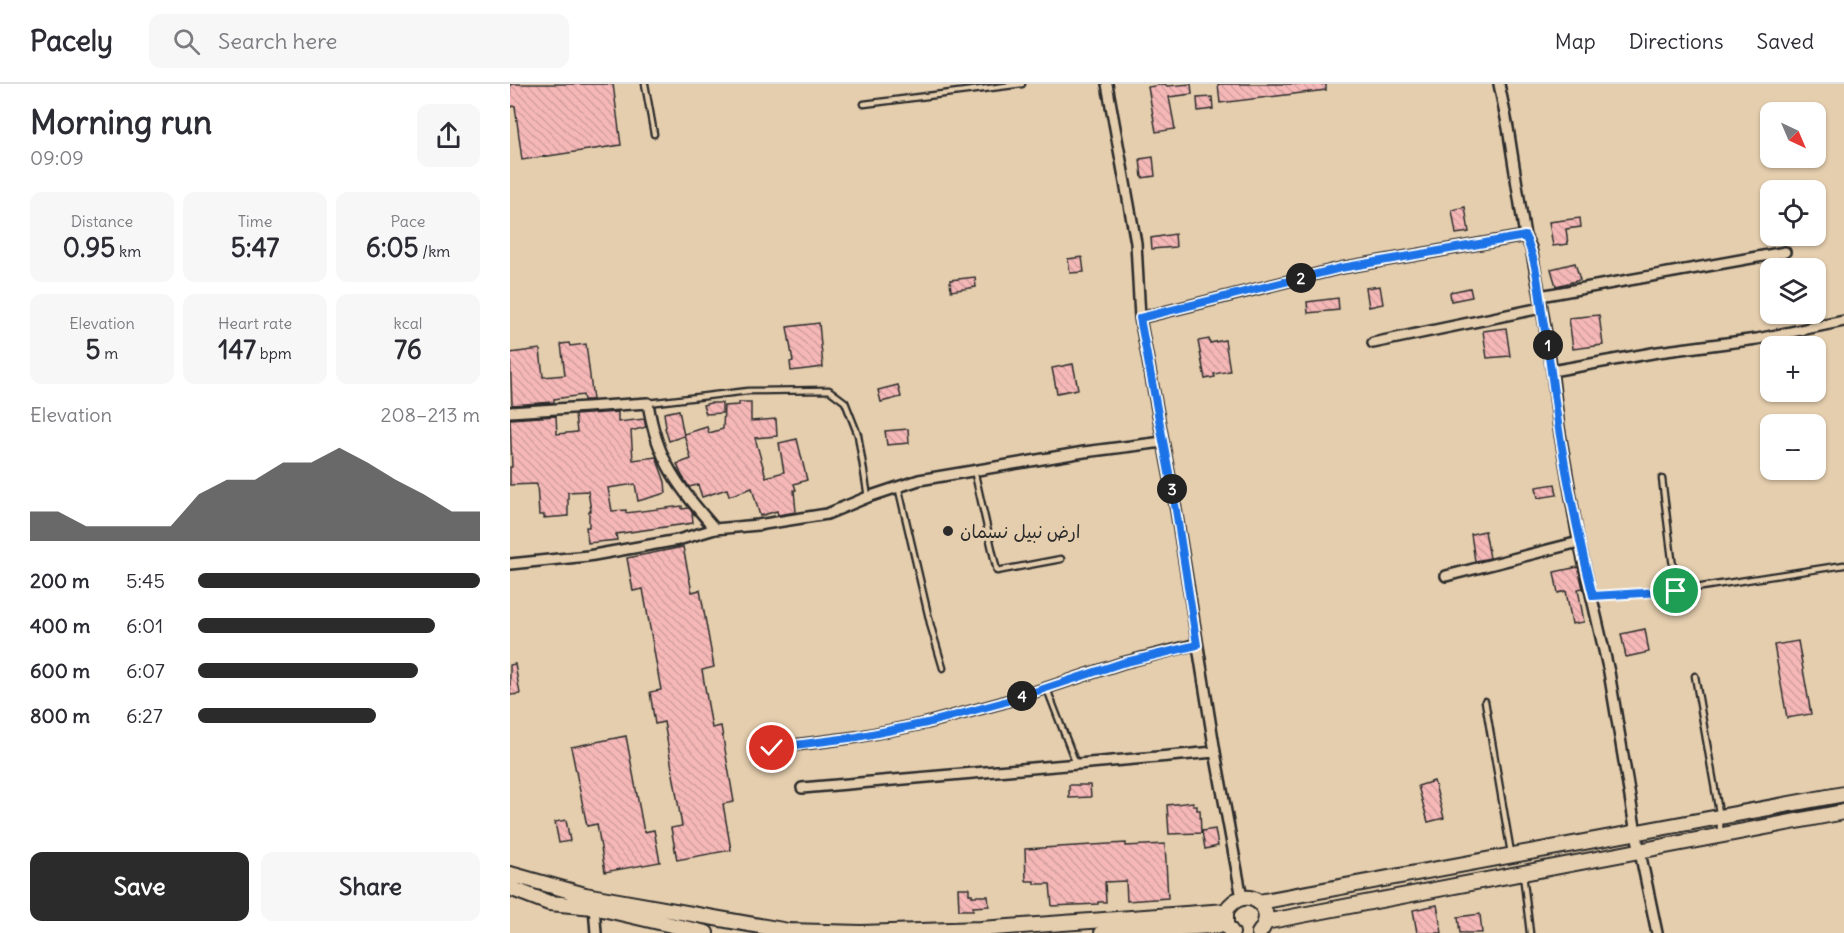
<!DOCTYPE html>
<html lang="en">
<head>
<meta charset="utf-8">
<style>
  :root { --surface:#fff; --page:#f7f7f7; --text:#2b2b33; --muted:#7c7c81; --line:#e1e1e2; --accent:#2b2b2b }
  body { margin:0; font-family:Delius,"Playpen Sans Arabic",sans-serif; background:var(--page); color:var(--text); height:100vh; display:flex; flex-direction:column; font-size:22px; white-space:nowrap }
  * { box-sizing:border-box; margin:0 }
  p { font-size:20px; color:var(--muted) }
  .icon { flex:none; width:33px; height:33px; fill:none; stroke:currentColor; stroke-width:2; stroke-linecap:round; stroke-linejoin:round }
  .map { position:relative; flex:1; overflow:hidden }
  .side { display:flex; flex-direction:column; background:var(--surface); width:510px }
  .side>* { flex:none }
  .needle { width:39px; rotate:136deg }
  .controls { position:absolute; left:1250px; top:18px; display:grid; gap:12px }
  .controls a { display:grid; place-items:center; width:66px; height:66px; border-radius:12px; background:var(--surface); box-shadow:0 2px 4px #0004; font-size:30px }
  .pin { position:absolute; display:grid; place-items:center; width:51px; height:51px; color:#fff; margin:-26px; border:3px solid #fff; border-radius:50%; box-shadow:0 2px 6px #0007 }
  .km { position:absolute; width:30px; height:30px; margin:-15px; border-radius:50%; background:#222; color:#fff; font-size:16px; line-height:30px; text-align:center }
  .round { display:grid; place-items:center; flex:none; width:63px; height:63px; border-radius:12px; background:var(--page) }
  .summary { display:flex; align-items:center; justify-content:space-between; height:102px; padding:0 30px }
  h1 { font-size:33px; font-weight:800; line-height:45px }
  .figures { display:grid; grid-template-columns:repeat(3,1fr); gap:9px; height:102px; padding:6px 30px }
  .figures div { display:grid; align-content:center; border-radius:12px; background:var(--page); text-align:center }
  .figures b { font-size:26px; font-weight:800 }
  .figures small { font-size:16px; font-weight:400 }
  .figures p { font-size:16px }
  .chart { height:168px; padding:12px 30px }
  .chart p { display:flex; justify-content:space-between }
  .chart svg { width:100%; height:108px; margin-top:6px; fill:var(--accent); opacity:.7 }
  .cta { display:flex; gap:12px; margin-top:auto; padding:12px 30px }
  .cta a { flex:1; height:69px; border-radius:12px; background:var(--accent); color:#fff; font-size:24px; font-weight:800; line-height:69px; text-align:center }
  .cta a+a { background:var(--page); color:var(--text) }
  ul { padding:0 30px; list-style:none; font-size:20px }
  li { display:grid; grid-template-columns:96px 72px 1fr; align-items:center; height:45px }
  li i { height:15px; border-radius:8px; background:var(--accent) }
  header { display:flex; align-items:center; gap:36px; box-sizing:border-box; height:84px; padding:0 30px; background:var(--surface); border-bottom:2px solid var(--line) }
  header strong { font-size:28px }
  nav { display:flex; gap:33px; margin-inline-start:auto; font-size:21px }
  .search { width:420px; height:54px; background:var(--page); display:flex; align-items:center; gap:15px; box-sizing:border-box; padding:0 21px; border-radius:12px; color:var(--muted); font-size:22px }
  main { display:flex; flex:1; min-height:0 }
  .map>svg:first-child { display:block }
  .building { fill:url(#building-back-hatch); stroke:#2b2b2b; stroke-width:1.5 }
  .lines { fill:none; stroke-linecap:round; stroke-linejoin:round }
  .lane-casing { stroke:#2b2b2b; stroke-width:9 }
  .street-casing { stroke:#2b2b2b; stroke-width:14 }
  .secondary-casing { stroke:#2b2b2b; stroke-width:18 }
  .lane { stroke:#e5ceae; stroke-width:4.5 }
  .street { stroke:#e5ceae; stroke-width:9 }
  .secondary { stroke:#e5ceae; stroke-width:14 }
  .route-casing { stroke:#fff; stroke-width:12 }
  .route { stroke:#1a73e8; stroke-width:8 }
  .poi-dot { fill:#2b2b2b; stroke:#e5ceae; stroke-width:2 }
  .labels { text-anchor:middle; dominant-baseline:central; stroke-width:6; stroke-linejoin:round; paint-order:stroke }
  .poi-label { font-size:18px; fill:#2b2b2b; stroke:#e5ceae; text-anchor:start }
</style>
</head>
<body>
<header>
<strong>Pacely</strong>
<div class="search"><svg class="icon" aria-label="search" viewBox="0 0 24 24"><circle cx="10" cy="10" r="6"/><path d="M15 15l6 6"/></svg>Search here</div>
<nav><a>Map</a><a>Directions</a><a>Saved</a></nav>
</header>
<main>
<section class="side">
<div class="summary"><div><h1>Morning run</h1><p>09:09</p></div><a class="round"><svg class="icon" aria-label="share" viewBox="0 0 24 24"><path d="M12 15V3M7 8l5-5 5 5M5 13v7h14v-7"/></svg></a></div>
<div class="figures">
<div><p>Distance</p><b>0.95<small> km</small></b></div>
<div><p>Time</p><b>5:47</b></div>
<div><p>Pace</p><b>6:05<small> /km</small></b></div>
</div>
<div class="figures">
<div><p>Elevation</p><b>5<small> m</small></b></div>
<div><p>Heart rate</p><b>147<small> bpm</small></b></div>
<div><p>kcal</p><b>76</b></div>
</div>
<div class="chart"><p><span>Elevation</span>208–213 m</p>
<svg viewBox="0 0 160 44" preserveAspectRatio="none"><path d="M0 44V32L10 32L20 38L30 38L40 38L50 38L60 25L70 19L80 19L90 12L100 12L110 6L120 12L130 19L140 25L150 32L160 32V44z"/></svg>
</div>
<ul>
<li><b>200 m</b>5:45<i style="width:100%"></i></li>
<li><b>400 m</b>6:01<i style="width:84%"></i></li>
<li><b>600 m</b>6:07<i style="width:78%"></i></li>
<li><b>800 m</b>6:27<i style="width:63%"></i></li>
</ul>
<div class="cta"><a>Save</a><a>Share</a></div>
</section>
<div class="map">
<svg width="1334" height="849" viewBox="0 0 1334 849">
  <defs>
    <pattern id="building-back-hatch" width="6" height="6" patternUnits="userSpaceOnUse" patternTransform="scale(1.5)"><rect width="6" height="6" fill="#f5b8b7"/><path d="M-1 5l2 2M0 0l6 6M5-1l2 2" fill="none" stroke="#d29e9e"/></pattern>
  </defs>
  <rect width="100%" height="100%" fill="#e5ceae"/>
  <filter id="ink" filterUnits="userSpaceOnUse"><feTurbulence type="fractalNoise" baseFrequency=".0167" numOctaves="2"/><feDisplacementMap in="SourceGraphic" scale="12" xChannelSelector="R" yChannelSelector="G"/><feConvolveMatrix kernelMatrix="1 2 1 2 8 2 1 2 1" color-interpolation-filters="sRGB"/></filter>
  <g filter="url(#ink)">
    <path class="building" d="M0,0h103l8,61 -99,15 -7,-54 -5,1z
      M655,0l2,2 24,-2 1,10 -23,3 6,32 -19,3 -8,-45z
      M708,0h108v6l-106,13z
      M702,13l1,12 -15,2 -1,-13z
      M643,73l2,19 -13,2 -2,-19z
      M955,123l4,25 -13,2 -4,-24z
      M1070,134l1,9 -15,2 2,15 -15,2 -4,-24z
      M665,150l1,13 -24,2 -1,-11z
      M572,173l2,15 -14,1 -2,-14z
      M1065,179l5,17 -24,6 -5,-17z
      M465,193l1,10 -25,4 -1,-11z
      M870,202l3,18 -14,3 -3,-19z
      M960,204l2,9 -21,4 -1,-9z
      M828,214l1,12 -31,3 -1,-11z
      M1089,231l4,30 -30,4 -4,-31z
      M309,239l4,44 -32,4 -1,-9 3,-1 -6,-34z
      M996,244l4,28 -23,2 -4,-27z
      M699,255l1,4 15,-3 5,31 -16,3 1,3 -10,2 -7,-38z
      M59,259l1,3 16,-2 7,56h-9l-1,-5 -29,4v3l-42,3 -2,-52 30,-4 3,28 22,-2 -4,-31z
      M563,280l5,25 -21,4 -5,-25z
      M388,301l3,12 -20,5 -3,-12z
      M229,318h12v19l25,-2 1,17 -22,2 11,39 18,-5 -5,-29 18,-4 10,41 -13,4 2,6h-2l2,22 -18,3 -1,-4 -17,5 -8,-28 -23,8 -2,-7 -25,8 -4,-12 -9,2 -8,-13 -4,-10 14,-5 -7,-25 23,-7 2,6 14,-4 1,-23 15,-1z
      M200,319h12v10l-16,1 -3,-9z
      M169,326l5,26 -15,5 -4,-13 1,-1 -2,-14z
      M108,328v10l26,-3 2,8 -15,4 2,29 23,-3 9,25 1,11 -28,8 -3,-17 -27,4 4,23 14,-1v3l56,-7v3l7,-1 3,4 1,11 -77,11 1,6 -29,3 -2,-16h3v-16h2l-3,-20 -20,1v24l-24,2v-3h-5l-2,-31 -27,1v-18h2l-2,-48 46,-3 1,18 20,-2 -2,-17z
      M398,345l1,14 -22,2 -2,-14z
      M1045,400l2,11 -19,3 -2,-11z
      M975,447l5,27 -15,3 -4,-27z
      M173,463l9,45 8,-2 14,77 -12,3 10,58 9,-2 13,76 -11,2 8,46 -54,10 -6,-32 11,-2 -18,-104 -9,2 -5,-32 11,-2 -18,-101 -10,2 -6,-33z
      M1068,483l5,21 -5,1 6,33 -12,2 -6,-33 -8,2 -4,-21z
      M1135,545l4,23 -23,5 -5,-23z
      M1288,557l13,73 -24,4 -13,-73z
      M5,580l5,30 -10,1v-30z
      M116,652l18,96 10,-2 6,32 -55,10 -8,-48 -10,2 -16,-79z
      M924,697l10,37 -16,4 -10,-36z
      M559,701h21l1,12 -22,1z
      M683,718v4h4v4h3l1,23 -32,1 -2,-29z
      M56,736l4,21 -11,2 -4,-21z
      M705,745l3,17 -13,3 -3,-18z
      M616,759v3l39,-2 3,54 -41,3 -1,-20 -21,1 1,20h-8v2l-46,2 -2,-22h-16v-3h-8l-1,-32z
      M448,804h11v6h3v2h16l1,10 -16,1v3h-14z
      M927,821l5,28h-25l-4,-23z
      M970,830l2,19h-22l-2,-16z"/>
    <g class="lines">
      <g class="lane-casing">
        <path id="lane" d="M135,0l9,50
          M354,20l158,-20
          M138,319l100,-12 81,-1 16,12 13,33 10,62
          M464,386l23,101 64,-12
          M1152,395l14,112
          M388,402l33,141 12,41
          M1083,512l83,-5 168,-26
          M1185,592l25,142v15
          M537,605l29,75
          M975,617l26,152
          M1013,790l7,59"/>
      </g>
      <g class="street-casing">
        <path id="street" d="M597,0l29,159 4,75 36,192 39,242 27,146
          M989,0l9,44 17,108 6,12 9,48 12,75 7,57 19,110 31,134 27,161 21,100
          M1030,212l245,-44
          M630,234l201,-50 184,-32
          M863,259l168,-35
          M1042,287l106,-19 99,-13 87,-18
          M0,328l138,-9c9,58 30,83 67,126
          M0,480l78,-8 90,-16 37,-11 43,-4 69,-11 41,-17 51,-17 165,-28 79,-10
          M936,492l133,-34
          M262,664l85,-11 70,-14 74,-20 121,-40 75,-19
          M292,704l413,-36
          M84,823l2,26"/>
      </g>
      <g class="secondary-casing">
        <path id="secondary" d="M0,790l75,21 203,36 73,2 120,-4 245,-18
          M0,804l39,15 45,4 112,26
          M749,818l585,-108
          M755,838l579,-110
          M592,849l124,-8
          M722,849l-6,-8v-14c18,-30 55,-3 33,22"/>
      </g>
      <use href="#lane" class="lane"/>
      <use href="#street" class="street"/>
      <use href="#secondary" class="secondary"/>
    </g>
  </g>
  <g class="lines" filter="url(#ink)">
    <g class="route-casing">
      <path id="route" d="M262,664l85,-11 70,-14 74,-20 121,-40 75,-18 -21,-135 -36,-192 201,-50 184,-32c13,27 14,60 19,89 6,35 10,70 15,105 9,56 20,111 34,166l83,-5"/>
    </g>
    <use href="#route" class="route"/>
  </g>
  <circle class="poi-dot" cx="438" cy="447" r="6"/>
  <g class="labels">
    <g class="poi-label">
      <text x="450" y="447">ارض نبيل نسمان</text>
    </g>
  </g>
</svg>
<div class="controls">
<a><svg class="needle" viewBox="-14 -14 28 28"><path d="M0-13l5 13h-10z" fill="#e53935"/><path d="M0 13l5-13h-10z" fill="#7c7c81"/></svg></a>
<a><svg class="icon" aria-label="locate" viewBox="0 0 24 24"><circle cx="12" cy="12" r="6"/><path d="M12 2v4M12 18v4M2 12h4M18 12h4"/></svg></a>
<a><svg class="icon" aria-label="layers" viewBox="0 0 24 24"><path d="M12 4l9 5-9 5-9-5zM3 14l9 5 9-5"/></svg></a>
<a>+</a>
<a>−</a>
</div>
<div class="pin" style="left:1166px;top:507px;background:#1e9e55"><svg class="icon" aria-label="arrive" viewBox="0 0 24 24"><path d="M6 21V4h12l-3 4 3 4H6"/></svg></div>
<div class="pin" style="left:262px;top:664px;background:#d93025"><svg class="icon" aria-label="check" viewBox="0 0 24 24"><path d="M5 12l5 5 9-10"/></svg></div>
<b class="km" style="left:1038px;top:261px">1</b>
<b class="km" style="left:791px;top:194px">2</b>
<b class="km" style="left:662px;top:405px">3</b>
<b class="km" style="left:512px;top:612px">4</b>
</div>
</main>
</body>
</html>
